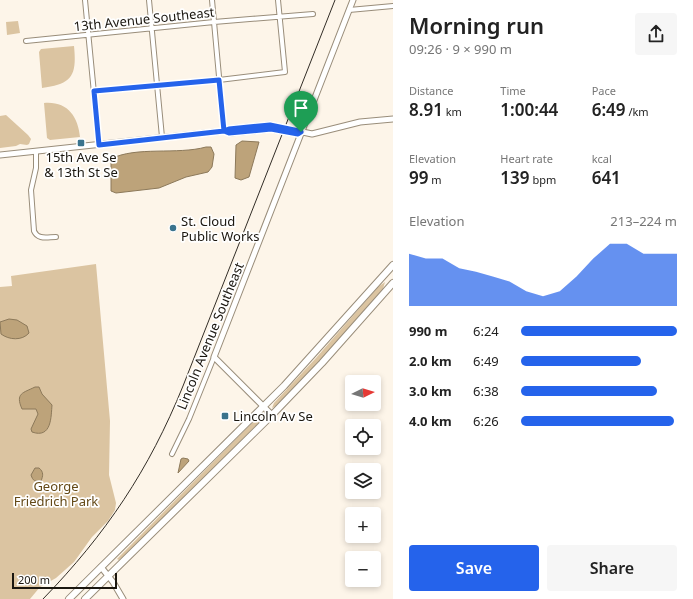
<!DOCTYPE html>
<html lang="en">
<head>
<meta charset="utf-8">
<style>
  :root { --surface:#fff; --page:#f6f6f6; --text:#222; --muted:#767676; --accent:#2563eb }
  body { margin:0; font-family:"Noto Sans",sans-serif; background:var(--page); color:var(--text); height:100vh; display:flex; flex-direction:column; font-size:15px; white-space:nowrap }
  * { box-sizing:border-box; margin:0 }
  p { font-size:13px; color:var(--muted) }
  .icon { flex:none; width:22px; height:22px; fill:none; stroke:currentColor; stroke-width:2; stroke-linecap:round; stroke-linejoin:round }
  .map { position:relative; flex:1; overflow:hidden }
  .drawer { display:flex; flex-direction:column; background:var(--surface); width:300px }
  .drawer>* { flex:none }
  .needle { width:26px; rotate:85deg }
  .controls { position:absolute; left:345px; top:375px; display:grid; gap:8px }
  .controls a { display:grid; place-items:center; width:36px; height:36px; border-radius:4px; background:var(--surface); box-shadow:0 2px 6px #0003; font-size:20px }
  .scale { position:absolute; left:12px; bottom:10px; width:105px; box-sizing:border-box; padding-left:4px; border:2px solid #1a160f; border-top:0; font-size:11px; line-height:14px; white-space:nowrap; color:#1a160f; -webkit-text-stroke:3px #fff; paint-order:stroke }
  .pin { position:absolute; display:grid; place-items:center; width:34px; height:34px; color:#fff; margin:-41px -17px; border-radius:50% 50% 50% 0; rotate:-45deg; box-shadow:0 0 4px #0007 }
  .pin .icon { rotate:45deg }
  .round { display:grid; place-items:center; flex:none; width:42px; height:42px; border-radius:4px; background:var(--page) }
  .overview { display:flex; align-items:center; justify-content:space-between; height:68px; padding:0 16px }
  h1 { font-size:22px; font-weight:600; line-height:30px }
  .stats { display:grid; grid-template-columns:repeat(3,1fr); gap:6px; height:68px; padding:4px 16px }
  .stats div { display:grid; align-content:center }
  .stats b { font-size:17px; font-weight:600 }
  .stats small { font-size:11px; font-weight:400 }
  .stats p { font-size:11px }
  .chart { height:112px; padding:8px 16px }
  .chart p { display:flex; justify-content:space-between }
  .chart svg { width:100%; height:72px; margin-top:4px; fill:var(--accent); opacity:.7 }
  .cta { display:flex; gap:8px; margin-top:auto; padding:8px 16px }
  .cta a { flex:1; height:46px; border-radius:4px; background:var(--accent); color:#fff; font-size:16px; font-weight:600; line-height:46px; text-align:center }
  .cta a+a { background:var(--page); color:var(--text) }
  ul { padding:0 16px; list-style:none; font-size:13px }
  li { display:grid; grid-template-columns:64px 48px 1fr; align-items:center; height:30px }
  li i { height:10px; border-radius:5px; background:var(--accent) }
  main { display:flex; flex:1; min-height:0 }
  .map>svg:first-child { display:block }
  .green { fill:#dbc4a1 }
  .water { fill:#bda37a; stroke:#8c795a }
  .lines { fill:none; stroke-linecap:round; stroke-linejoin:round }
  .minor-casing { stroke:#998d7a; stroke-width:6 }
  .tertiary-casing { stroke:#998d7a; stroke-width:7 }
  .trunk-casing { stroke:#998d7a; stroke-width:8 }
  .minor { stroke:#fff; stroke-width:4 }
  .tertiary { stroke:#fff; stroke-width:5 }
  .trunk { stroke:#fff; stroke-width:6 }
  .rail { stroke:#322d26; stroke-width:1 }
  .route-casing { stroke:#fff; stroke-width:8 }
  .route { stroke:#2563eb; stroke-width:5 }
  .poi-dot { fill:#3a738d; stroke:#fff; stroke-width:1.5 }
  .labels { text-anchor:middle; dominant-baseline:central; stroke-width:3.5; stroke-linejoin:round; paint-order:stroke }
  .street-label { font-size:13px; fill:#1a160f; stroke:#fff }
  .poi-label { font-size:13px; fill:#1a160f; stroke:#fff; text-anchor:start }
  .park-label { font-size:13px; fill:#644917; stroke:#fff }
</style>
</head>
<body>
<main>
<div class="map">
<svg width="393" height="599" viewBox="0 0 393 599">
  <rect width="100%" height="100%" fill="#fdf5e9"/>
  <path class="green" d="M18,21l2,12 -13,2 -1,-13z
    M74,46c3,30 -2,38 -32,42l-3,-36 2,-3z
    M44,103c23,-2 34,13 36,34l-30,3 -3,-2z
    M6,115l22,20 3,4 -2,5 -2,1 -7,-1 -4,2 -16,2v-32z
    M96,264l14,157 -1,54 7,28 -1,7 -7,11 -16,16 -18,25 -18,16 -16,9 -10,12h-30v-312l12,-1 -1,-10z
    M385,282l-2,7 -62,72 -43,44 -6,3 2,-5 42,-45 62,-71z
    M264,413h2l-5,8 -132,131 -10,8 -2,-1 144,-145z"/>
  <path class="water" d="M242,141l17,1 -10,35 -8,3 -6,-2 1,-33z
    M206,147h5l3,7 -2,13 -4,5 -22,5 -27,11 -43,5 -5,-2v-32c24,-13 67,-4 95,-12z
    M9,319l8,1 10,6 2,7c-7,8 -20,7 -28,1l-1,-12z
    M35,387h4l3,7 10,11c-1,11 0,34 -20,27l-1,-3 7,-15 -2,-5h-14c-7,-16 1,-16 13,-22z
    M183,458l5,1 1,2 -11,12 3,-14z
    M35,468h4c5,4 4,8 2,13 -6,1 -8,0 -10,-6z"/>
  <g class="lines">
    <g class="minor-casing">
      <path id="minor" d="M85,0l14,145
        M149,0l13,137
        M212,0l12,131
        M349,10l44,-4
        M26,41l188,-19 99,-8
        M94,91l125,-11 66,-8 -7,-72
        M36,152v16l-5,22 3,41c4,9 13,6 22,6
        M172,454l17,-35 25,-62"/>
    </g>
    <g class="tertiary-casing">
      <path id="tertiary" d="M231,133l40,-4 27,5 3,-2
        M0,155l224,-24 5,-2 41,-4 42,9 48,-12 33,-3
        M272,415l-58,-58 139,-357
        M101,567l12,15 10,17"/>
    </g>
    <g class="trunk-casing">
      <path id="trunk" d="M69,599l215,-213 109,-121
        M85,599l187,-184 50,-52 71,-80"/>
    </g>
    <use href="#minor" class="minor"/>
    <use href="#tertiary" class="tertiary"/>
    <use href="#trunk" class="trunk"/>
    <path class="rail" d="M43,599c63,-65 106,-129 140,-213l152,-386"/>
  </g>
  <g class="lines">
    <g class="route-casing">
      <path id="route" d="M301,132l-3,2 -27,-5 -42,4 -5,-2 -125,14 -5,-54 125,-11 5,51 5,-2 41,-4 29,6 2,1"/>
    </g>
    <use href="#route" class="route"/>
  </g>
  <g class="poi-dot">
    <rect x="77" y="139" width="8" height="8" rx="2"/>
    <circle cx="173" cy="228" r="4"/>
    <rect x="221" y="412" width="8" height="8" rx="2"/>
  </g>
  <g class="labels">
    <g class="street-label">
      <text transform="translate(144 19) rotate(-6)">13th Avenue Southeast</text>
      <text transform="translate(210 336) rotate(-68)">Lincoln Avenue Southeast</text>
    </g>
    <g class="poi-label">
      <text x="81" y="157" text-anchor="middle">15th Ave Se<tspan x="81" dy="15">&amp; 13th St Se</tspan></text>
      <text x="181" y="221">St. Cloud<tspan x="181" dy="15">Public Works</tspan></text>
      <text x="233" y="416">Lincoln Av Se</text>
    </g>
    <g class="park-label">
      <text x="56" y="486">George<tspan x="56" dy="15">Friedrich Park</tspan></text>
    </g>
  </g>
</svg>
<div class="controls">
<a><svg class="needle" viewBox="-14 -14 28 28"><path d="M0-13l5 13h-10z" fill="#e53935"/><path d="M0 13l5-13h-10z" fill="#767676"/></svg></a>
<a><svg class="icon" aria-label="locate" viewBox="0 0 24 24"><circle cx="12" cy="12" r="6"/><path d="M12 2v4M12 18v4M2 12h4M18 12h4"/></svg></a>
<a><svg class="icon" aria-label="layers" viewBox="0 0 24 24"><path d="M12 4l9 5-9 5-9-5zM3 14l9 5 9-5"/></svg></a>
<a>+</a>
<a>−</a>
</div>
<div class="scale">200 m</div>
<div class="pin" style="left:301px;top:132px;background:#1e9e55"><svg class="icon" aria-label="arrive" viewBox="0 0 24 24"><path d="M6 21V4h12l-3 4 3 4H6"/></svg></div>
</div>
<section class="drawer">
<div class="overview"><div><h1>Morning run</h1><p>09:26 · 9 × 990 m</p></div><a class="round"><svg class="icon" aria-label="share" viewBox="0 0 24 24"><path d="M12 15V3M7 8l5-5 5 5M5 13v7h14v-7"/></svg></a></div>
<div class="stats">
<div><p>Distance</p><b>8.91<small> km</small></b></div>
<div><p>Time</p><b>1:00:44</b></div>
<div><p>Pace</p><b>6:49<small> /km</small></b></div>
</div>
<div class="stats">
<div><p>Elevation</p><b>99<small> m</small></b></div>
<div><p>Heart rate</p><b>139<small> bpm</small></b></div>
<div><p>kcal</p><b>641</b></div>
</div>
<div class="chart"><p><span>Elevation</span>213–224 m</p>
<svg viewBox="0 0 160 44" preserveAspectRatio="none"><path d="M0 44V12L10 15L20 15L30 21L40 23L50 26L60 29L70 35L80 38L90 35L100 26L110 15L120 6L130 6L140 12L150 12L160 12V44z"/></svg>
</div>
<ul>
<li><b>990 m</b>6:24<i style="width:100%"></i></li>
<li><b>2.0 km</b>6:49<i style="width:77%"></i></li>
<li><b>3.0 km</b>6:38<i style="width:87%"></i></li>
<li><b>4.0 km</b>6:26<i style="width:98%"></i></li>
</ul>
<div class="cta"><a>Save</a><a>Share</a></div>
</section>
</main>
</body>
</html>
